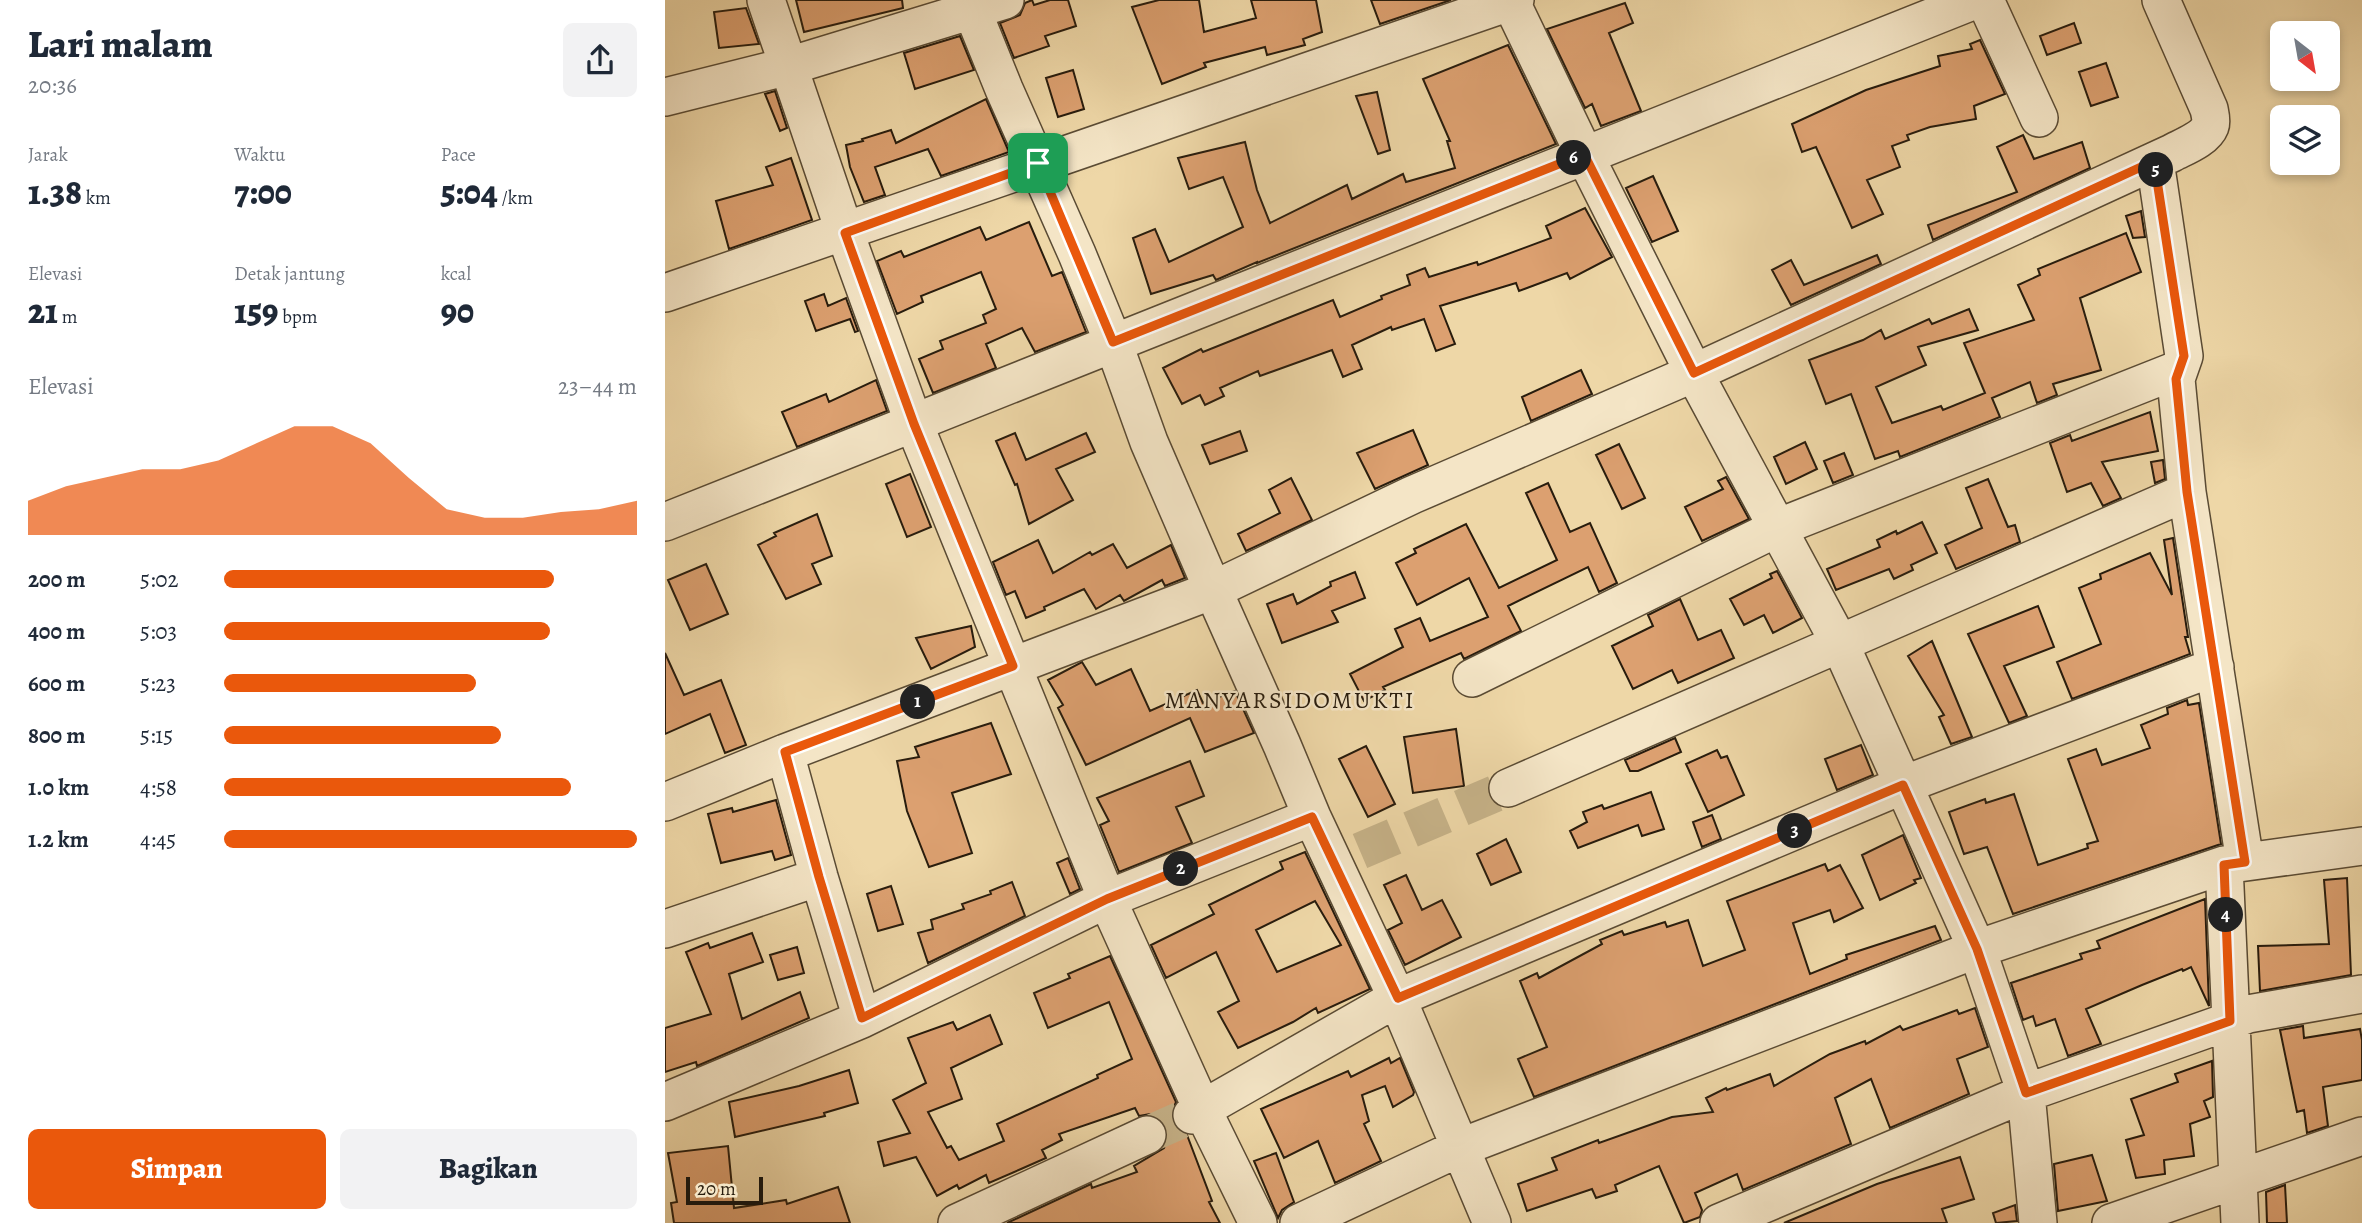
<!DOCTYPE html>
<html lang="id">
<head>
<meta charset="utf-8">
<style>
  :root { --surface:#fff; --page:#f2f2f3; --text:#1f2937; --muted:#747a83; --accent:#ea580c }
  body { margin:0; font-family:Alegreya,serif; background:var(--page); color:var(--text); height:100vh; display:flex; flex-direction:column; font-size:26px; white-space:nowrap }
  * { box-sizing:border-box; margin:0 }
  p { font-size:23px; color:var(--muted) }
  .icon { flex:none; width:38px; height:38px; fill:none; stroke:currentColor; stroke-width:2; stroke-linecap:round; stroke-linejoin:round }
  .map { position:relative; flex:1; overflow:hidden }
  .details { display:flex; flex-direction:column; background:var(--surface); width:665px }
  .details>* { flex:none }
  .needle { width:46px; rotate:149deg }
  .controls { position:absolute; left:1605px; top:21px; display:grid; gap:14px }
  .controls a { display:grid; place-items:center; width:70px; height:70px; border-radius:10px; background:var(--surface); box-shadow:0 4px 10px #0003; font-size:35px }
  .scale { position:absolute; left:21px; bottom:18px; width:77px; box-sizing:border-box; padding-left:7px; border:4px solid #281c0d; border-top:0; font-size:19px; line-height:24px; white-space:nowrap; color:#281c0d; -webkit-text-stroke:5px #f4e5c6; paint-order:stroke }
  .pin { position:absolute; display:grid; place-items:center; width:60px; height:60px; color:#fff; margin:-30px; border-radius:14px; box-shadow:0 4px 10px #0006 }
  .km { position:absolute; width:35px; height:35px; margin:-18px; border-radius:50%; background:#222; color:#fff; font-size:19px; line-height:35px; text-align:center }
  .round { display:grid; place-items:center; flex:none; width:74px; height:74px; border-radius:10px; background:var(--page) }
  .headline { display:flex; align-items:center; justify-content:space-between; height:119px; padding:0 28px }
  h1 { font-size:38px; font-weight:800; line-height:52px }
  .stats { display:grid; grid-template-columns:repeat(3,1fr); gap:10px; height:119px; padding:7px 28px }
  .stats div { display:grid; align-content:center }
  .stats b { font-size:35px; font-weight:800 }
  .stats small { font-size:19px; font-weight:400 }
  .stats p { font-size:19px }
  .chart { height:196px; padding:14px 28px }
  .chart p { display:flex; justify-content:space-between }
  .chart svg { width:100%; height:126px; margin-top:7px; fill:var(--accent); opacity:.7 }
  .action { display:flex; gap:14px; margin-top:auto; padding:14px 28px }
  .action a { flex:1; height:80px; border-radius:10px; background:var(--accent); color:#fff; font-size:28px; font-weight:800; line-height:80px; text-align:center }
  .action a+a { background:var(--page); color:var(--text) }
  ul { padding:0 28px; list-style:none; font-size:23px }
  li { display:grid; grid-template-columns:112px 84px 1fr; align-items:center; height:52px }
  li i { height:18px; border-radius:9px; background:var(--accent) }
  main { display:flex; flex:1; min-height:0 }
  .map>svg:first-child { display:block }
  .building { fill:#dca070; stroke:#281c0d; stroke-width:2; fill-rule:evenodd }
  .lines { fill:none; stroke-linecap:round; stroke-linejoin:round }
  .minor-tunnel { stroke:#c6b288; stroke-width:37; stroke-dasharray:37 18; stroke-linecap:butt }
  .minor-casing { stroke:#5a4b34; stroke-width:40 }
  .minor { stroke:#f4e5c6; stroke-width:37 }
  .route-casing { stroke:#fff; stroke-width:14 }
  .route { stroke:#ea580c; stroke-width:9 }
  .labels { text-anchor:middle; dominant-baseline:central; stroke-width:5; stroke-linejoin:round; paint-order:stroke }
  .quarter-label { font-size:24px; letter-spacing:2px; fill:#281c0d; stroke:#f4e5c6 }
</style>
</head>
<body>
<main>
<section class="details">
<div class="headline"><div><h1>Lari malam</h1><p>20:36</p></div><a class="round"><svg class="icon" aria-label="share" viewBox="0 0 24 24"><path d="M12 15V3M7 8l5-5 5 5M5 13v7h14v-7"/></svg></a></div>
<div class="stats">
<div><p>Jarak</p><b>1.38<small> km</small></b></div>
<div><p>Waktu</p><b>7:00</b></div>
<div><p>Pace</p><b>5:04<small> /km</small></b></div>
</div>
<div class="stats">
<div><p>Elevasi</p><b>21<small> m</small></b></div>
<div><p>Detak jantung</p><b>159<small> bpm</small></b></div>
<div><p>kcal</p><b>90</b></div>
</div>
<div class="chart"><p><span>Elevasi</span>23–44 m</p>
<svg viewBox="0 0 160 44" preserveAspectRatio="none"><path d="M0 44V32L10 27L20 24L30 21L40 21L50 18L60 12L70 6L80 6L90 12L100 24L110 35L120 38L130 38L140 36L150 35L160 32V44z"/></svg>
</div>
<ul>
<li><b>200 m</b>5:02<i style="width:80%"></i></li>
<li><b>400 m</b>5:03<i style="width:79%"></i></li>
<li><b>600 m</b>5:23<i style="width:61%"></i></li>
<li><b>800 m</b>5:15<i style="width:67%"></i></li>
<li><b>1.0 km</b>4:58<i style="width:84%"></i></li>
<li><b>1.2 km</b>4:45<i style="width:100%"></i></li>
</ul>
<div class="action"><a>Simpan</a><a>Bagikan</a></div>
</section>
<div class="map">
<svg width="1697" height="1223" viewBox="0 0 1697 1223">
  <rect width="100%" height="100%" fill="#eed7a7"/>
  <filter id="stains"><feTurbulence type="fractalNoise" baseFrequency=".00286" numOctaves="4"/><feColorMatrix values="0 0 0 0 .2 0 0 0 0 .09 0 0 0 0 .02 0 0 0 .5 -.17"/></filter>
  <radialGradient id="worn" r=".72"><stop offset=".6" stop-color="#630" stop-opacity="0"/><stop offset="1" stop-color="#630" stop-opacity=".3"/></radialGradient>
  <path class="building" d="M131,0h106l1,8 -99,24z
    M367,0l2,5 16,-5h18l8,26 -31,10 4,10 -35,12 -14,-35 20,-8 5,-12z
    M494,0h40l5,32 52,-14 -5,-18h65l6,32 -19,7 2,6 -38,10 -2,-8 -61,16 2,4 -44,17 -30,-77z
    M706,0h80l-71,24z
    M960,3l8,20 -24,10 32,78 -40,15 -9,-22 -7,4 -38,-79z
    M81,8l13,36 -40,4 -5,-36z
    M1409,23l7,20 -34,12 -7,-19z
    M295,36l14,34 -59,19 -11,-36z
    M1315,40l25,54 -31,12 2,13 -46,8 -23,8 2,5 -17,6 8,21 -33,13 16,34 -31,14 -36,-81 -14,5 -10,-28 74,-34 74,-24 -2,-10 34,-7 -2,-5z
    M843,45l48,99 -299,119v-1l-41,18 -3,-5 -62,19 -18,-56 22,-9 14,33 74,-35 -20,-50 -34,12 -11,-31 67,-16 12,48 13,33 77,-38 5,14 51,-25 3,8 49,-14 -8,-27h3l-27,-62z
    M1441,63l12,34 -27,9 -12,-34z
    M408,70l11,39 -26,8 -12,-39z
    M110,91l12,37 -7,3 -15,-37z
    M712,92l13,58 -12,4 -22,-58z
    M321,99l23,53 -68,24 -13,-27 -53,18 10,28 -21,7 -14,-35 -4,-22 17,-4 -1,-2 29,-9 5,13z
    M1358,135l11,24 48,-17 8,26 -157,72 -5,-15 89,-33 -20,-45z
    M126,158l21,62 -83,29 -13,-48 57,-16 -7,-18z
    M988,176l25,55 -26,11 -26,-54z
    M920,208l27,49 -42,22 -3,-6 -48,18 -3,-8 -76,23 15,38 -19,7 -12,-32 -32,11 -1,-3 -39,18 10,24 -19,8 -11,-27 -72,26 -2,-5 -38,17 4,8 -19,9 -5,-10 -18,9 -19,-36 38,-19 2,3 130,-52 7,17 42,-18 -1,-3 29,-11 -3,-10 18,-7 4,9 48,-15 1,3 73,-27 -5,-12z
    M1476,211l4,26 -12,1 -7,-22z
    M364,222l23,54 10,-4 24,60 -51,20 -13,-24 -36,16 10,24 -63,25 -14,-34 24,-10 -3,-8 46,-18 -3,-8 13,-6 -15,-37 -60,24 2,6 -26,12 -20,-53 24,-10 3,6 76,-30 6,13z
    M1461,233l15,39 -61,26 21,72 -48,14 4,11 -20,8 -7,-21 -38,16 8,19 -100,40 -2,-6 -23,8 -24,-65 -25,10 -17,-44 54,-20 18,-10 4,9 44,-20 3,5 37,-15 9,21 -60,17 8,18 -50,22 16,36 49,-17 2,4 42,-17 -21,-50 70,-23 -16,-35 22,-10 -2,-6z
    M1212,255l4,9 -90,41 -19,-35 19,-10 13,25z
    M159,294l4,12 18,-8 12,33 -3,1 -5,-13 -34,12 -11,-30z
    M916,370l11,24 -61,27 -9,-24z
    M211,380l11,31 -90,36 -15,-35 44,-18 3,8z
    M1485,412l8,39 -56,11 19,36 -18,8 -12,-23 -24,9 -17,-49 20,-8 2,6z
    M748,430l15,35 -53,24 -18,-36z
    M575,431l7,20 -37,13 -8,-19z
    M350,433l11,27 60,-27 9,19 -39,17 17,31 -44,24 -12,-40 -2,1 -19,-44z
    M1140,442l12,27 -31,15 -12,-27z
    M954,444l26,54 -23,11 -26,-54z
    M1179,453l9,22 -20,8 -9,-22z
    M1498,460l2,19 -10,4 -4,-21z
    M245,474l21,53 -24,10 -21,-53z
    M1061,477l23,42 -47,22 -17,-34 38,-18 -5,-8z
    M626,478l21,42 -66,31 -8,-17 42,-21 -11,-23z
    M1323,479l20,48 7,-2 5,17 -64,27 -11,-24 37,-17 -16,-40z
    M883,483l22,49 20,-9 27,60 -18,9 -11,-25 -80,39 13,25 -57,28 -3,-6 -78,34 2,3 -21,11 -14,-27 53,-27 -8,-18 25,-11 10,23 58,-24 -19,-39 -52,27 -21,-42 20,-10 -2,-4 52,-25 33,64 58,-28 -31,-67z
    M152,514l15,42 -20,8 9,20 -35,15 -28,-54 18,-9 -2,-3z
    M1257,522l15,31 -26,12 2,5 -19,9 -5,-10 -53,21 -9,-21 53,-22 -3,-7 19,-9 1,3z
    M1508,538l15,99h-3l5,17 -118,45 -15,-37 44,-18 -22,-56 22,-9 -1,-5 50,-21 22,42 -8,-55z
    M373,540l15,33 37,-21 2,3 21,-11 14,24 44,-23 14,33 -20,8 -3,-6 -38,21 -4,-6 -24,14 -12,-20 -40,18 1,3 -19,8 -11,-27 -9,4 -13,-33z
    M41,564l22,50 -38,16 -22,-50z
    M1112,571l25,47 -29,15 -9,-18 -20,10 -14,-26 42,-21 -2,-4z
    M690,572l10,26 -33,13 6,11 -56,21 -15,-39 26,-10 4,10 34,-18 -1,-4z
    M1015,599l18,41 23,-10 13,28 -56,25 -6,-13 -39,19 -21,-43 41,-20 -5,-11z
    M1373,606l16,41 -50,19 23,50 -18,7 -41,-89z
    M306,626l4,21 -44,22 -15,-31z
    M1267,641l40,96 -21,7 -12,-27 5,-2 -36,-59z
    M0,653l19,42 37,-15 25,65 -21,8 -15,-39 -45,20z
    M417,662l14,23 35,-16 19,42 47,-21 6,13 32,-12 19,42 -49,19 -15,-34 -104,47 -28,-57 5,-3 -15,-25z
    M1522,700l1,5 11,-2 22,141 -208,70 -26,-67 -23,7 -15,-42 36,-13 1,4 28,-9 24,71 50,-17 -1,-4 11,-3 -30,-82 28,-10 6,16 48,-17 -9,-23 27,-11 -1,-6z
    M326,723l20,51 -59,19 20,60 -43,14 -22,-56 -10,-50 22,-4 -4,-10z
    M791,729l8,57 -51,7 -9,-56z
    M1010,738l6,14 -43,19h-8l-5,-11z
    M1196,745l12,30 -36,15 -12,-31z
    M701,746l29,58 -27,13 -29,-58z
    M1052,750l4,8 6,-2 17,39 -36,17 -22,-48z
    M525,761l14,35 -28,11 16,36 -73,29 -19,-47 9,-4 -12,-23z
    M986,792l13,37 -22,7 -4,-11 -60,23 -8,-17 17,-9 -4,-10 19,-7 2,4z
    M111,800l15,55 -16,5 -3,-9 -51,12 -13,-49 24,-6 1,4z
    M1047,815l9,24 -19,8 -9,-25z
    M1238,835l18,43 -7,2 2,3 -36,17 -18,-45z
    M841,839l15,33 -30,13 -14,-31z
    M640,852l65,137 -52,24 -2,-5 -23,14 -55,26 -20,-36 21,-11 -23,-49 -50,26 -15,-33 63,-31 -5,-9 74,-36 -3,-7zM650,901l26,44 -64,27 -21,-42z
    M403,858l12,31 -10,5 -13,-31z
    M1160,864l3,7 12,-6 23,43 -29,14 -4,-12 -37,13 17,51 37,-15 -1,-4 89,-29 6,14 -407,157 -16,-38 29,-12 -27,-66 17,-8 2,5 63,-34 -2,-4 22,-9 2,4 41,-13 2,5 21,-7 15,46 42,-16 -18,-49z
    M741,875l16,35 20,-10 19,37 -56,28 -17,-35 14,-7 -18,-38z
    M1682,878l4,97 -91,16 -2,-45 71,-2 -5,-64z
    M347,882l13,34 -97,47 -10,-30 15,-4 -2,-9 33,-11 -2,-5 29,-10 -1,-3z
    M226,886l12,38 -25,7 -11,-37z
    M1540,899l4,107 -18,-39 -8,4 -1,-2 -40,16 -56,24 15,35 -33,12 -13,-37 -19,7 -3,-10 -10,4 -12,-37 71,-24 -2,-5 20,-6 -3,-7z
    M87,933l11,29 -34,12 13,45 58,-27 9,26 -112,48 -1,-4 -31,10v-44l46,-14 -25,-62 22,-9 2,5z
    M132,947l7,26 -26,7 -8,-25z
    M445,956l66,146 -5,12 2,11 8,8 6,2 25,66 -3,1 11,21h-213l84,-39 1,4 45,-16 -3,-6 30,-18 4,-12 -2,-10 -6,-8 -10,-4 -11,2 -4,-8 -76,26 3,6 -20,10 4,8 -25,11 -32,14 -3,-8 -27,14 -2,-4 -20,11 -21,-39 -32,9 -6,-24 32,-9 -17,-33 33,-17 -18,-45 45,-16 4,8 33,-15 12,29 -51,24 11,31 -34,13 19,36 4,-2 8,14 45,-19 -7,-17 101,-46 -1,-3 35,-16 -23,-57 -61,26 -14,-35 36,-15 -2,-4z
    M1310,1008l13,39 -31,12 12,35 -79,34 -19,-49 -36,19 16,46 -108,46 -6,-16 -42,19 7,17 -2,7 -16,6 -25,-57 -44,19 2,6 -21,7 -4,-9 -65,22 -9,-27 39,-14 -5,-12 46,-18 1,3 73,-26 41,-5 -7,-14 20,-10 1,2 43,-16 4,12 56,-32 35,-13 1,3 34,-18 3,4 54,-20 2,4z
    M1638,1026l1,12 56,-9 2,11v40l-39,7 5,39 -21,7 -3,-23 -7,2 -17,-82z
    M724,1058l2,5 9,-5 14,34 -1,3 -20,12 -8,-21 -23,9 7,26 -5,3 17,37 -46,22 -17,-42 -34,17 -23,-49 87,-38 3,6z
    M1547,1061l1,36 -9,4 6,16 -20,7 4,32 -30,4 1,14 -29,4 -10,-38 18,-5 -13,-36 47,-17 -3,-8z
    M184,1070l9,33 -34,10 1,3 -90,21 -6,-35 70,-16z
    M63,1146l6,62 52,-8 1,4 51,-17 12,36h-176l-3,-20 6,-1 -9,-49z
    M611,1153l18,49 -12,8 -4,8 -24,-57z
    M1427,1155l15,46 -49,10 -4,-47z
    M1295,1157l14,42 -32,10 5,14h-163l93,-39z
    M1620,1185l2,38h-20l-1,-31z
    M1350,1205l2,16 -21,2 -3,-10z"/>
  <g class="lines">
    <path class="minor-tunnel" d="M695,851l148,-63
      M482,1135l45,-20"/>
    <g class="minor-casing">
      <path id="minor" d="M101,0l79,233 69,191 193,475 95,210 56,114
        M303,0l36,89 73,165 36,88 36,100 64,148 69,155 30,72 85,181 95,225
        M845,0l74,154 110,219 146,271 137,305 49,144 12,130
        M1320,0l54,118
        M0,97l124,-31 216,-66
        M1490,161l29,195 -8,23 11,113 58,370
        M0,293l850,-293
        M0,522l1310,-522
        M807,678l305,-150 400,-158
        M120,753l34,124 43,142
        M843,788l679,-296
        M0,802l120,-49 428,-163 199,-95 282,-122 478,-220c11,-6 33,-14 38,-27 2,-5 0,-12 -1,-17l-48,-109
        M1559,865l16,358
        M0,929l154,-52
        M0,1102l197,-83 245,-120 205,-82
        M527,1115l205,-117 506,-213 312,-118
        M292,1223l190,-88
        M634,1223l160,-75 518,-199 247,-84 138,-19
        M1054,1223l307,-130 204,-72 18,-7 114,-20
        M1446,1223l251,-87"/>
    </g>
    <use href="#minor" class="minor"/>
  </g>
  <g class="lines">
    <g class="route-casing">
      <path id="route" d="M919,154l110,219 460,-212 30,195 -8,23 11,113 58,370 -21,3 6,156 -204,72 -49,-144 -74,-164 -505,213 -86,-181 -205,82 -245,119 -43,-141 -34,-125 228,-86 -99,-242 -69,-191 193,-70 75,179z"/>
    </g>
    <use href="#route" class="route"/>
  </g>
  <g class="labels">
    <g class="quarter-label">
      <text x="625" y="700">MANYARSIDOMUKTI</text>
    </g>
  </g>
  <rect width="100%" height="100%" filter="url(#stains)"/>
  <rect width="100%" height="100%" fill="url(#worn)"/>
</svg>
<div class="controls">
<a><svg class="needle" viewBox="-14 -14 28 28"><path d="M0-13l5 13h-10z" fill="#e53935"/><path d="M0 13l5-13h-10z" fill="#747a83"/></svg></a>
<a><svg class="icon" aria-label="layers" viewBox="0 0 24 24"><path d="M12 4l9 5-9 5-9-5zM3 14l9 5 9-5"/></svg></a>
</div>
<div class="scale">20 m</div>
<div class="pin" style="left:373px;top:163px;background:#1e9e55"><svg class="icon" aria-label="arrive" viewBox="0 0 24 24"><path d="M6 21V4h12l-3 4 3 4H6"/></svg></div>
<b class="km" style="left:253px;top:702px">1</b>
<b class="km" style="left:516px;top:869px">2</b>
<b class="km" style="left:1130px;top:831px">3</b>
<b class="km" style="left:1561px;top:915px">4</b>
<b class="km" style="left:1491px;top:170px">5</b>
<b class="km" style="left:909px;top:158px">6</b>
</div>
</main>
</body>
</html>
